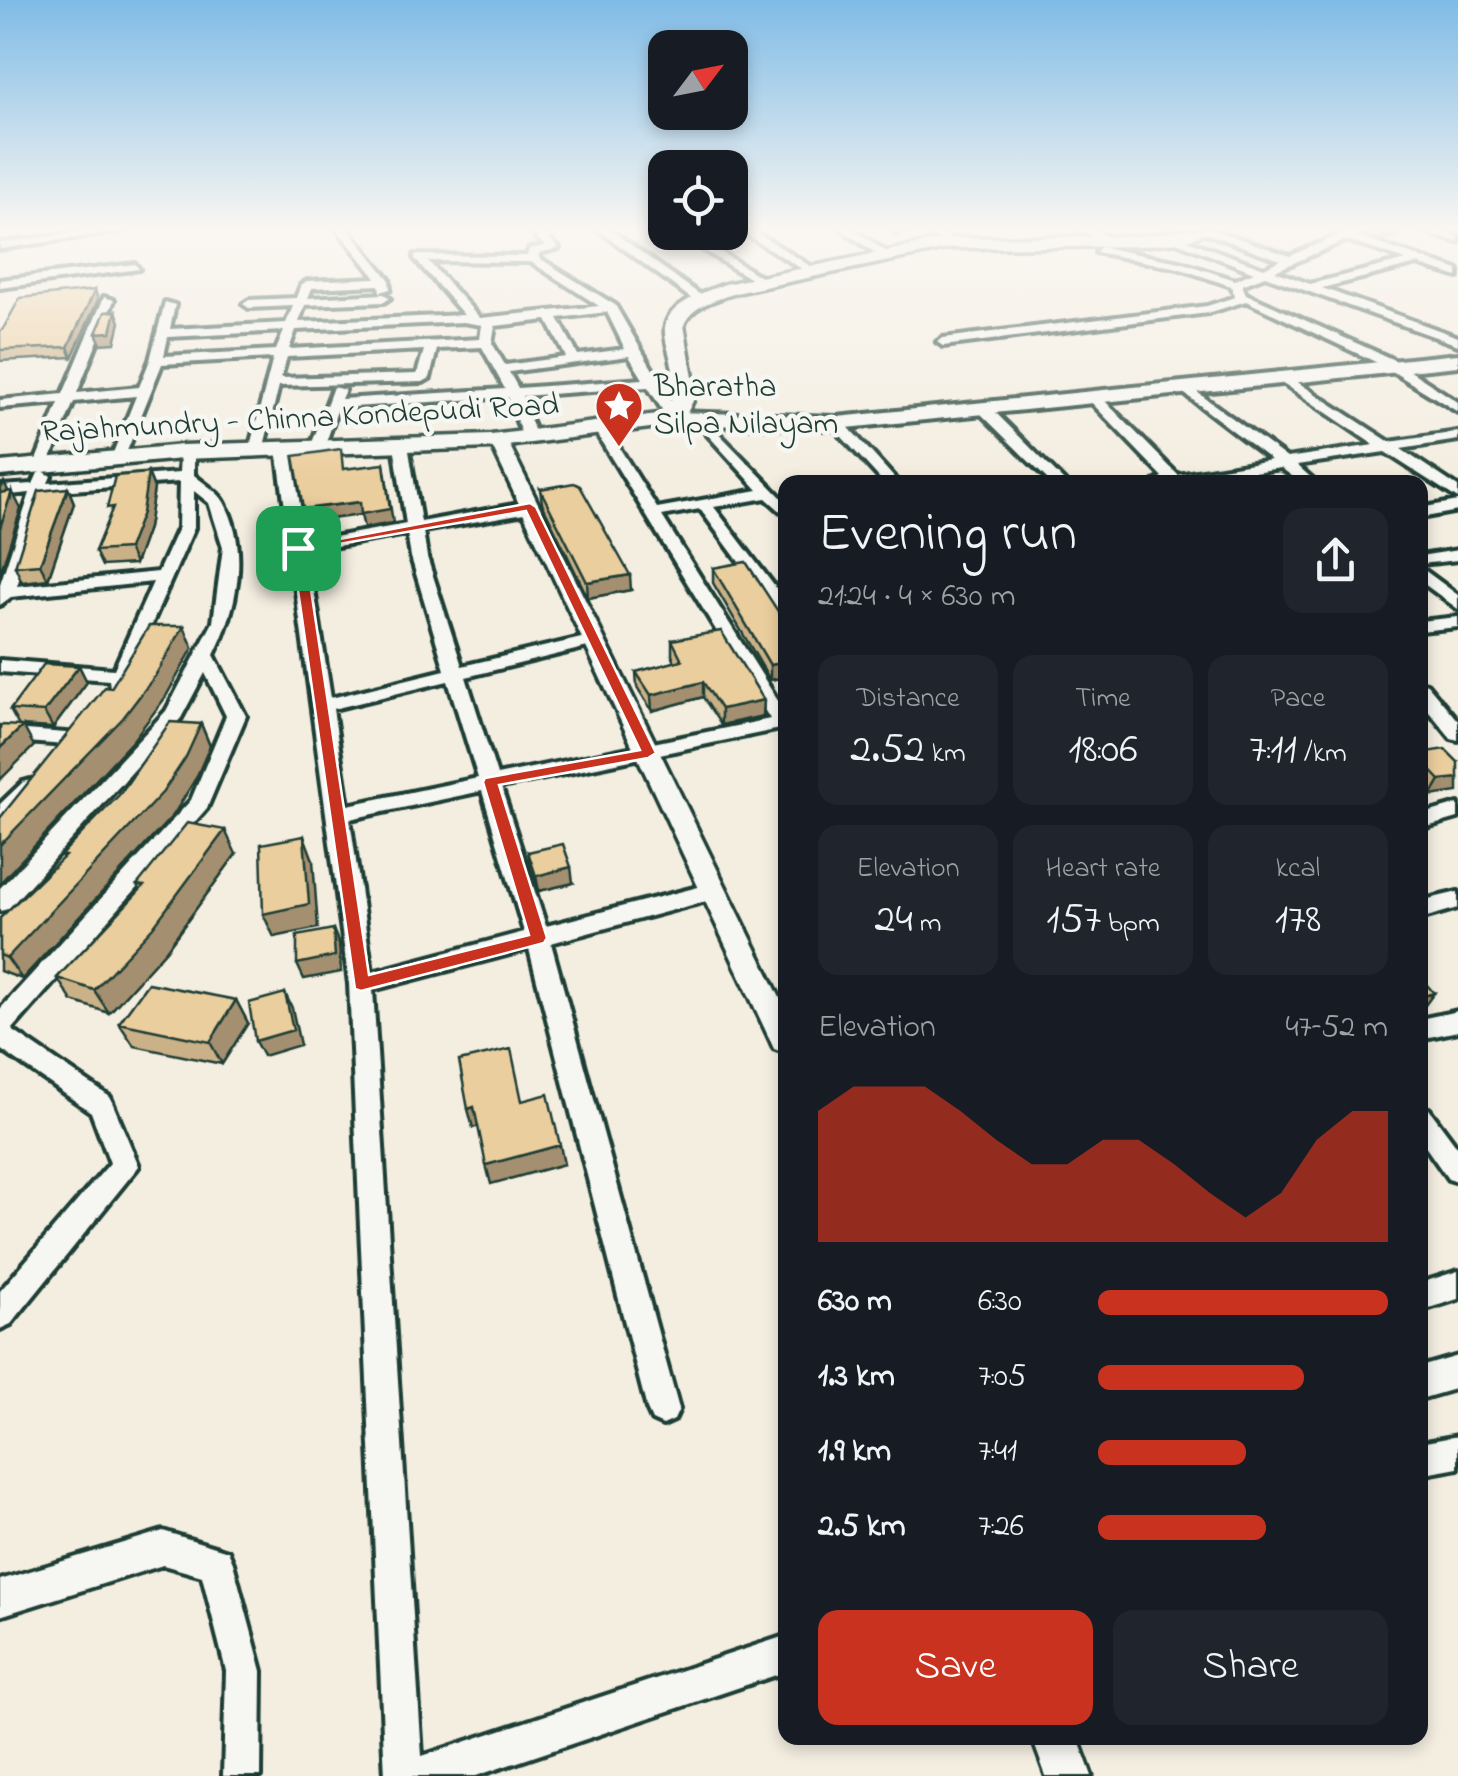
<!DOCTYPE html>
<html lang="en">
<head>
<meta charset="utf-8">
<style>
  :root { --surface:#171b24; --page:#20242c; --text:#f1f3f6; --muted:#9ea1a6; --accent:#c8321e }
  body { margin:0; font-family:"Indie Flower",sans-serif; background:var(--page); color:var(--text); height:100vh; display:flex; flex-direction:column; font-size:38px; white-space:nowrap }
  * { box-sizing:border-box; margin:0 }
  p { font-size:32px; color:var(--muted) }
  .icon { flex:none; width:55px; height:55px; fill:none; stroke:currentColor; stroke-width:2; stroke-linecap:round; stroke-linejoin:round }
  .map { position:relative; flex:1; overflow:hidden }
  .drawer { position:absolute; left:778px; top:475px; width:650px; height:1270px; display:flex; flex-direction:column; background:var(--surface); border-radius:20px; box-shadow:0 5px 15px #0003 }
  .drawer>* { flex:none }
  .needle { width:65px; rotate:58deg }
  .tools { position:absolute; left:648px; top:30px; display:grid; gap:20px }
  .tools a { display:grid; place-items:center; width:100px; height:100px; border-radius:20px; background:var(--surface); box-shadow:0 5px 15px #0003; font-size:50px }
  .pin { position:absolute; display:grid; place-items:center; width:85px; height:85px; color:#fff; margin:-42px; border-radius:20px; box-shadow:0 5px 15px #0006 }
  .round { display:grid; place-items:center; flex:none; width:105px; height:105px; border-radius:20px; background:var(--page) }
  .summary { display:flex; align-items:center; justify-content:space-between; height:170px; padding:0 40px }
  h1 { font-size:55px; font-weight:600; line-height:75px }
  .stats { display:grid; grid-template-columns:repeat(3,1fr); gap:15px; height:170px; padding:10px 40px }
  .stats div { display:grid; align-content:center; border-radius:20px; background:var(--page); text-align:center }
  .stats b { font-size:42px; font-weight:600 }
  .stats small { font-size:28px; font-weight:400 }
  .stats p { font-size:28px }
  .chart { height:280px; padding:20px 40px }
  .chart p { display:flex; justify-content:space-between }
  .chart svg { width:100%; height:180px; margin-top:10px; fill:var(--accent); opacity:.7 }
  .cta { display:flex; gap:20px; margin-top:auto; padding:20px 40px }
  .cta a { flex:1; height:115px; border-radius:20px; background:var(--accent); color:#fff; font-size:40px; font-weight:600; line-height:115px; text-align:center }
  .cta a+a { background:var(--page); color:var(--text) }
  ul { padding:0 40px; list-style:none; font-size:32px }
  li { display:grid; grid-template-columns:160px 120px 1fr; align-items:center; height:75px }
  li i { height:25px; border-radius:12px; background:var(--accent) }
  .map>svg:first-child { display:block }
  .lines { fill:none; stroke-linecap:round; stroke-linejoin:round }
  .minor-casing { stroke:#1f3d34; stroke-width:8 }
  .tertiary-casing { stroke:#1f3d34; stroke-width:7 }
  .secondary-casing { stroke:#1f3d34; stroke-width:8 }
  .primary-casing { stroke:#1f3d34; stroke-width:7 }
  .minor { fill:#f6f6f2; fill-rule:evenodd }
  .tertiary { fill:#f6f6f2; fill-rule:evenodd }
  .secondary { fill:#f6f6f2; fill-rule:evenodd }
  .primary { fill:#f6f6f2; fill-rule:evenodd }
  .wall { fill:#cab188; stroke:#1f3d34; stroke-width:2.5 }
  .shaded-wall { fill:#a4906f; stroke:#1f3d34; stroke-width:2.5 }
  .building { fill:#ebce9e; stroke:#1f3d34; stroke-width:2.5 }
  .route { fill:#c8321e; stroke:#fff; stroke-width:2.5; fill-rule:evenodd }
  .labels { text-anchor:middle; dominant-baseline:central; stroke-width:9; stroke-linejoin:round; paint-order:stroke }
  .far-poi-label { font-size:32px; fill:#1f3d34; stroke:#f6f6f2; text-anchor:start }
  .far-street-label { font-size:32px; fill:#1f3d34; stroke:#f6f6f2 }
</style>
</head>
<body>
<div class="map">
<svg width="1458" height="1776" viewBox="0 0 1458 1776">
  <rect width="100%" height="100%" fill="#f4eee1"/>
  <filter id="ink" filterUnits="userSpaceOnUse"><feTurbulence type="fractalNoise" baseFrequency=".01" numOctaves="2"/><feDisplacementMap in="SourceGraphic" scale="20" xChannelSelector="R" yChannelSelector="G"/><feConvolveMatrix kernelMatrix="1 2 1 2 8 2 1 2 1" color-interpolation-filters="sRGB"/></filter>
  <g filter="url(#ink)">
    <g class="lines">
      <g class="minor-casing">
        <path id="minor" d="M104,229h30l-134,20v-6z
          M337,229h11l41,50 1,10 -10,3 -1,-7 -67,3 -4,10 76,-4 6,4 -6,4 -79,3 -6,17 165,-7 -49,-56v-4l112,1 2,-7 16,-3 -17,-17h11l20,19 -20,5v5l76,47 66,113 -12,3 -21,-34 -126,9 15,42 -7,4 -7,-4 -15,-41 -170,11 -14,40 -12,3 -2,-3 23,-61 12,3 -4,9 164,-10 -23,-42 -45,2 -7,29 -7,4 -144,4 -16,64 -7,4 -7,-4 24,-92 -111,6 -39,97 -12,-3 25,-62 -62,6 -26,63 -12,3 -2,-3 25,-62 -59,5v-8l63,-6 41,-97 10,3 -37,93 62,-6 11,-27 15,-58 10,3 -5,24 116,-6 7,-17 -44,2 -6,-4 6,-4 47,-2 5,-13 6,-4 69,-3zM428,261l103,1 68,44 -119,12zM607,312l18,37 -47,6 -20,-37zM547,320l19,37 -61,8 -13,-22 3,-17zM463,322l19,3 -2,14 -191,10 7,-19zM284,331l-8,19 -112,6 4,-19zM424,350l-7,24 -136,4 6,-21zM629,356l14,23 -125,9 -9,-16z
          M597,229h12l97,70 -10,3z
          M738,229h13l69,43 -10,2z
          M841,229h12l41,28 -10,2z
          M926,229h12l18,14 -9,2z
          M1079,229h14l24,13 -9,2z
          M1211,229l79,27 63,-27h14l-11,7 102,34v7l-41,-13 -95,24 136,49v8l-193,-69 -23,9 4,9 146,65 66,43v10l-76,-47 -136,-64 -38,12 -265,33 -6,-4 6,-4 264,-32 28,-9 -4,-11 -53,-18 -82,-16 4,-5 80,15 55,18 19,-8 -88,-34 9,-2 89,32 16,-8 -82,-30zM1346,240l60,20 -96,24 -35,-13z
          M1418,229l40,7v6l-39,-11z
          M674,232h14l81,50 -10,2z
          M135,264l4,5 -139,19v-8z
          M1282,372l108,70 68,-10v8l-57,9 57,38v12l-73,-47 -88,13 19,17h-16l-19,-14 -94,14h-33l9,-5 -77,-80 12,-3 80,81 93,-15 -90,-69v-6l5,-1 101,74 87,-13 -97,-66v-6z
          M979,406h10l76,76h-15l-71,-70z
          M701,415l84,86v14l-19,-17 -52,9 71,93v17l-6,-1 -79,-107 -38,7 123,196v16l-284,59 45,139 168,-43 11,8 -11,8 -163,44 128,466 -5,11 -11,5 -11,-5 -5,-11 -118,-460 -156,41 49,766 363,-120v36l-309,104h-91l-36,-792 -58,-430 -11,-4 10,-5 -13,-96 7,-4 7,4 15,93 100,-18 -12,-79 7,-4 7,4 13,77 109,-20 8,5 -8,5 -107,19 4,26 35,109 132,-31 9,5 -3,4 -134,33 31,98 273,-56 -175,-288 12,-3 50,80 101,-18 -62,-68 -2,-3zM407,534l4,23 34,113 -114,28 -23,-147zM448,681l30,97 -130,27 -15,-96zM482,791l42,141 -152,40 -22,-153z
          M832,420h10l56,62h-15l-51,-56z
          M187,448l7,4v23c9,8 24,16 30,27 26,47 13,108 -10,153l32,61 -39,92 -195,222 98,67 29,69 -128,158 -11,5v-38l110,-128 -19,-51 -91,-63v-40l191,-209 35,-84 -21,-43 -24,45 -173,191 -8,2v-23l166,-177 47,-89 10,-75 -14,-44 -15,-12v37l-70,159h-14l-1,-7 -109,-8v-12l114,9 39,-87 -142,15 -11,8v-21l30,-91 -30,3v-10l33,-2 5,-11 5,-2 8,5 -3,7 131,-10 1,-21zM179,482l-1,46 -20,44 -141,14 29,-94z
          M1458,501v10l-38,7v-10z
          M1458,550v10l-38,4v-8z
          M1420,567l38,28v14l-38,-28z
          M1458,617v10l-38,4v-10z
          M1420,682l7,2 31,37v19l-7,-2 -31,-38z
          M0,728l79,6 10,6 -10,6 -79,-6z
          M30,780l10,7 -3,5 -29,29 -8,2v-19l23,-22z
          M1458,804v14l-38,11v-14z
          M1458,892v16l-38,11v-18z
          M1458,1011v20l-38,8v-20z
          M1420,1106l9,3 29,39v34l-10,-3 -28,-40z
          M1458,1271v28l-38,12v-28z
          M1458,1356v32l-38,11v-32z
          M1458,1436v32l-38,7v-32z
          M163,1531l65,20 5,12 29,108 -1,105h-38l3,-105 -24,-95 -39,-11 -163,51v-36z"/>
      </g>
      <g class="tertiary-casing">
        <path id="tertiary" d="M499,437l9,5 277,566v45l-11,-4 -4,-9 -280,-598z
          M1032,1738h46l14,38h-46z"/>
      </g>
      <g class="secondary-casing">
        <path id="secondary" d="M1458,354v12l-621,63 -163,-5 -10,-6 10,-6 163,5z"/>
      </g>
      <g class="primary-casing">
        <path id="primary" d="M1189,229h24l-27,12 -46,5 -189,2 -215,45c-20,7 -44,12 -52,32l12,70 -14,28 -8,2 -183,23 -309,11 -182,17v-14l182,-17 309,-10 175,-22c32,-66 -53,-90 59,-129l226,-46 189,-2z"/>
      </g>
      <use href="#minor" class="minor"/>
      <use href="#tertiary" class="tertiary"/>
      <use href="#secondary" class="secondary"/>
      <use href="#primary" class="primary"/>
    </g>
    <path class="wall" d="M886,229h38l-1,2 -27,5z
      M1367,229h39l-2,4 -22,8 -17,-6z
      M98,300l-26,57 -72,4v-30z
      M148,473l6,15 -6,40 -13,36 -33,2 -7,-15z
      M68,488l6,15 -26,76 -26,3 -7,-16z
      M540,489l91,101 -43,8 -46,-95z
      M713,568l72,54v55l-15,3 -57,-97z
      M672,640l92,60 -1,16 -42,9 -18,-28 -51,14 -15,-24 -1,-15 39,-10 -3,-7z
      M79,666l8,16 -34,46 -34,-2 -9,-16z
      M201,724l9,22 -14,32 -22,36 -152,165 -22,-8v-53l63,-59 -2,-4z
      M1420,753l38,9 -27,34 -11,-11z
      M528,852l45,31 -34,8 -8,-23z
      M236,854l-70,96 -57,63 -37,-12 -15,-23 83,-88 -3,-5z
      M236,1000l12,23 -26,41 -88,-18 -15,-23z"/>
    <path class="shaded-wall" d="M897,229h27l-1,2 -27,5z
      M1401,229h5l-2,4 -22,8 2,-6z
      M95,290l3,10 -26,57 -4,-10z
      M116,311l4,11 -5,21 -14,1 -5,-11z
      M384,464l9,59 -29,5 -3,-13 -54,7 -4,-13 57,-7z
      M148,473l6,15 -6,40 -13,36 -7,-15z
      M4,482l7,15 1,-6 9,18 -21,65v-83z
      M68,488l6,15 -26,76 -8,-15z
      M630,575l1,15 -43,8 -1,-16z
      M184,626l9,22 -28,50 -32,42 -133,143v-38z
      M785,662v15l-15,3v-15z
      M79,666l8,16 -34,46 -9,-16z
      M703,682v15l-51,14 -1,-16z
      M764,700l-1,16 -42,9v-16z
      M201,724l9,22 -14,32 -22,36 -152,165 -15,-21z
      M23,726l11,20 -34,34v-32z
      M1458,778v14l-27,4 9,-16z
      M225,830l11,24 -70,96 -57,63 -15,-23z
      M304,836l9,24 5,68 -44,9 -11,-23z
      M571,867l2,16 -34,8 -3,-15z
      M333,929l6,15 2,28 -37,7 -7,-15z
      M285,993l7,15 8,37 -37,11 -8,-15z
      M1434,993l-11,15 -3,1v-12z
      M236,1000l12,23 -26,41 -12,-22z
      M474,1107l6,19 -7,2 -5,-19z
      M560,1145l4,19 -73,20 -5,-19z"/>
    <path class="building" d="M1368,229h33l-17,6z
      M95,290l-27,57 -68,3v-19l3,-2 17,-31z
      M116,311l-5,21 -15,1 9,-21z
      M341,449l2,20 41,-5 6,45 -29,5 -1,-12 -57,7 -9,-53z
      M148,473l-6,40 -14,36 -33,2 18,-44 -6,1 8,-32z
      M574,483l6,3 50,89 -43,7 -47,-93z
      M68,488l-28,76 -25,2 24,-75z
      M12,491l-12,37v-35z
      M746,562l39,60v40l-15,3 -57,-97z
      M149,626h35l-29,50 -32,42 -123,127v-27l105,-131 6,1z
      M721,631l43,69 -43,9 -18,-27 -52,13 -15,-23 46,-12 -10,-20z
      M44,664l35,2 -35,46 -34,-2z
      M170,722l31,2 -15,33 -23,35 -156,166 -7,-3v-37l65,-62 -4,-1 59,-61z
      M0,725l23,1 -23,22z
      M1445,749l13,13v16l-18,2 -20,-21v-6z
      M187,823l38,7 -72,97 -59,63 -37,-12 87,-92 -7,-1z
      M304,836l5,68 -46,10 -2,-70z
      M563,844l8,23 -35,9 -8,-24z
      M333,929l2,27 -38,8v-28z
      M1420,977l14,16 -14,4z
      M148,983l88,17 -26,42 -91,-19z
      M285,993l8,37 -38,11 -6,-38z
      M511,1049l11,52 26,-7 12,51 -74,20 -12,-58 -6,2 -9,-48z"/>
  </g>
  <linearGradient id="sky" x2="0" y2="1"><stop stop-color="#7fbbe6"/><stop offset="0.48" stop-color="#faf7f2"/><stop offset="1" stop-color="#faf7f2" stop-opacity="0"/></linearGradient>
  <rect width="1458" height="478" fill="url(#sky)"/>
  <path class="route" d="M530,503l6,4 120,246 -8,5 -149,27 48,153 -3,5 -183,48 -6,-2 -63,-441zM526,511l114,239 -155,28 -2,4 46,153 -160,40 -64,-425z"/>
  <defs>
    <g id="sight-pin" transform="scale(2.5)"><path d="M0 17L-7.5 6A9.5 9.5 0 1 1 7.5 6Z" fill="#c8321e" stroke="#f6f6f2"/><path d="M0-6L1.8-2.2L6-1.7L2.9 1.2L3.7 5.4L0 3.3L-3.7 5.4L-2.9 1.2L-6-1.7L-1.8-2.2Z" fill="#fff"/></g>
  </defs>
  <g fill-rule="evenodd">
    <use href="#sight-pin" x="619" y="406"/>
  </g>
  <g class="labels">
    <g class="far-poi-label">
      <text x="654" y="388">Bharatha<tspan x="654" dy="37">Silpa Nilayam</tspan></text>
    </g>
    <g class="far-street-label">
      <text transform="translate(300 420) rotate(-3)">Rajahmundry - Chinna Kondepudi Road</text>
    </g>
  </g>
</svg>
<div class="tools">
<a><svg class="needle" viewBox="-14 -14 28 28"><path d="M0-13l5 13h-10z" fill="#e53935"/><path d="M0 13l5-13h-10z" fill="#9ea1a6"/></svg></a>
<a><svg class="icon" aria-label="locate" viewBox="0 0 24 24"><circle cx="12" cy="12" r="6"/><path d="M12 2v4M12 18v4M2 12h4M18 12h4"/></svg></a>
</div>
<div class="pin" style="left:298px;top:548px;background:#1e9e55"><svg class="icon" aria-label="arrive" viewBox="0 0 24 24"><path d="M6 21V4h12l-3 4 3 4H6"/></svg></div>
<section class="drawer">
<div class="summary"><div><h1>Evening run</h1><p>21:24 · 4 × 630 m</p></div><a class="round"><svg class="icon" aria-label="share" viewBox="0 0 24 24"><path d="M12 15V3M7 8l5-5 5 5M5 13v7h14v-7"/></svg></a></div>
<div class="stats">
<div><p>Distance</p><b>2.52<small> km</small></b></div>
<div><p>Time</p><b>18:06</b></div>
<div><p>Pace</p><b>7:11<small> /km</small></b></div>
</div>
<div class="stats">
<div><p>Elevation</p><b>24<small> m</small></b></div>
<div><p>Heart rate</p><b>157<small> bpm</small></b></div>
<div><p>kcal</p><b>178</b></div>
</div>
<div class="chart"><p><span>Elevation</span>47–52 m</p>
<svg viewBox="0 0 160 44" preserveAspectRatio="none"><path d="M0 44V12L10 6L20 6L30 6L40 12L50 19L60 25L70 25L80 19L90 19L100 25L110 32L120 38L130 32L140 19L150 12L160 12V44z"/></svg>
</div>
<ul>
<li><b>630 m</b>6:30<i style="width:100%"></i></li>
<li><b>1.3 km</b>7:05<i style="width:71%"></i></li>
<li><b>1.9 km</b>7:41<i style="width:51%"></i></li>
<li><b>2.5 km</b>7:26<i style="width:58%"></i></li>
</ul>
<div class="cta"><a>Save</a><a>Share</a></div>
</section>
</div>
</body>
</html>
